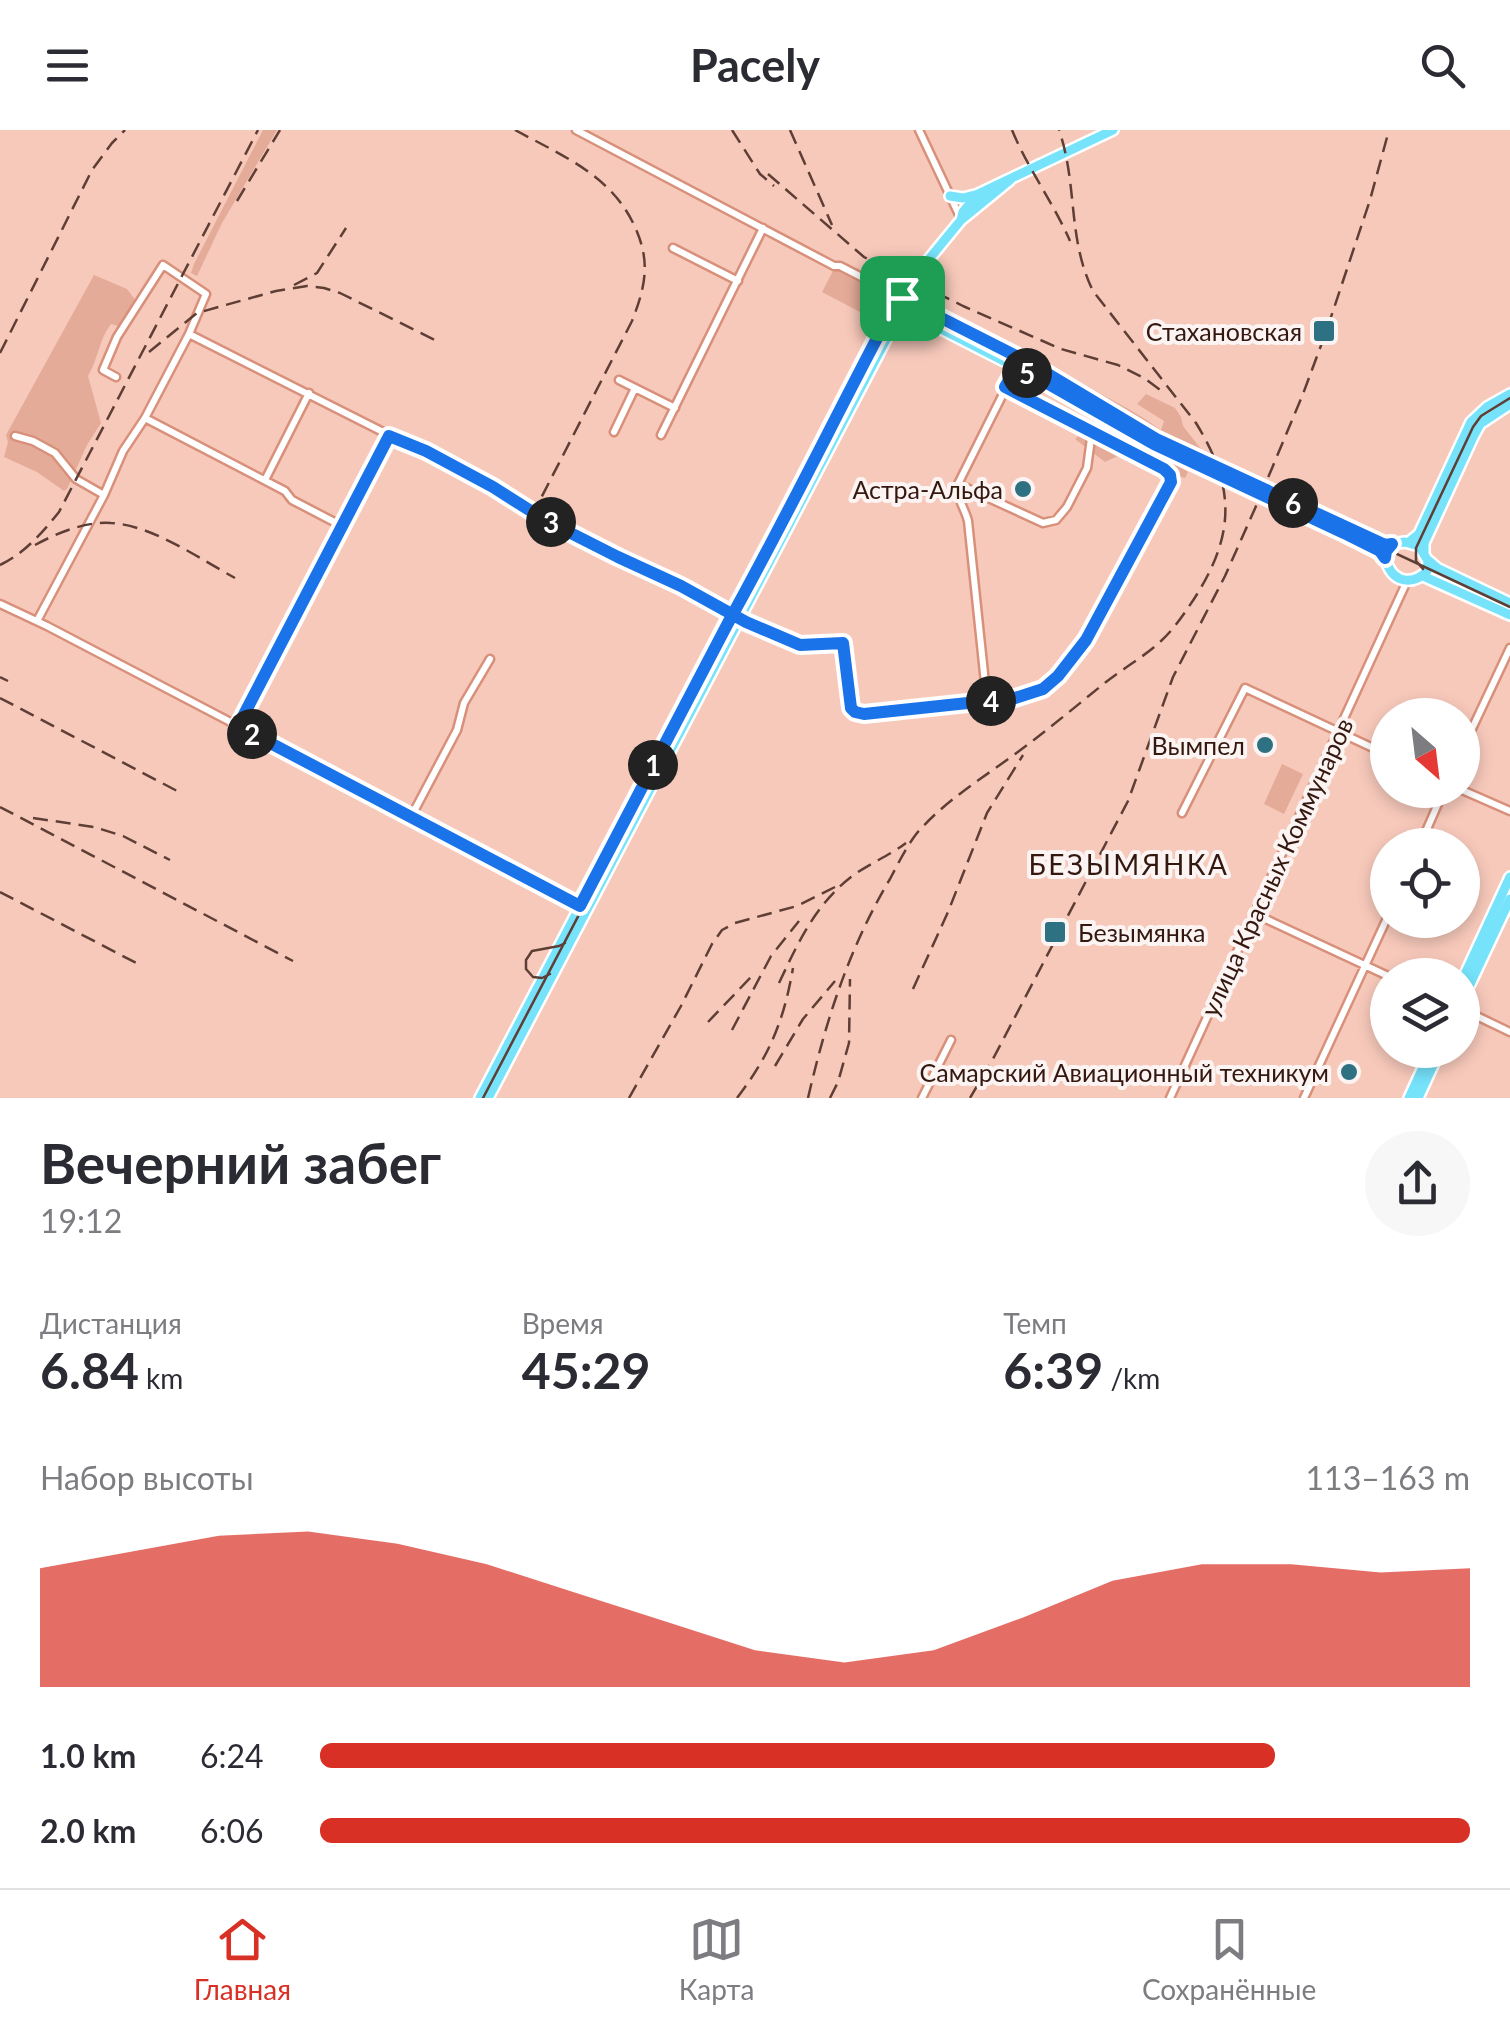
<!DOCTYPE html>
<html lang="ru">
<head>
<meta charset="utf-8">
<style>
  :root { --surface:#fff; --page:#f7f7f7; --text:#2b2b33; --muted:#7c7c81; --line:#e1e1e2; --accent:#d93025 }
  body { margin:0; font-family:Lato,sans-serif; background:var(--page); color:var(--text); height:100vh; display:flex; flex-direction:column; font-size:38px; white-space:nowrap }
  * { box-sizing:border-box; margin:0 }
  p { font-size:32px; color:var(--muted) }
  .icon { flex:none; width:55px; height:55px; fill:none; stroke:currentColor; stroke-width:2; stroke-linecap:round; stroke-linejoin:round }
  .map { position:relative; height:968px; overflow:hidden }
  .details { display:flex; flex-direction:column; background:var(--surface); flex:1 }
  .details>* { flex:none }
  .needle { width:65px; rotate:152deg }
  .fabs { position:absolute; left:1370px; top:568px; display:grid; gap:20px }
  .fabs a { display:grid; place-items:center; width:110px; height:110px; border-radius:50%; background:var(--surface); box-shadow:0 5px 15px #0003; font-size:50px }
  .pin { position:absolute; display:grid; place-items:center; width:85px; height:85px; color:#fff; margin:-42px; border-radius:20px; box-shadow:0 5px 15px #0006 }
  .km { position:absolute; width:50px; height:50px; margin:-25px; border-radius:50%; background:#222; color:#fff; font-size:28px; line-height:50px; text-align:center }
  .round { display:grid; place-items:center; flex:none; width:105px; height:105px; border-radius:52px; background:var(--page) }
  .head { display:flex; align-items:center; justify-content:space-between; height:170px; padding:0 40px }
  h1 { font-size:55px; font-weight:700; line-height:75px }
  .figures { display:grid; grid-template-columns:repeat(3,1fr); gap:15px; height:170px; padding:10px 40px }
  .figures div { display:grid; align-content:center }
  .figures b { font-size:50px; font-weight:700 }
  .figures small { font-size:28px; font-weight:400 }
  .figures p { font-size:28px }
  .chart { height:280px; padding:20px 40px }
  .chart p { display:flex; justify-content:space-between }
  .chart svg { width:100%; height:180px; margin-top:10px; fill:var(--accent); opacity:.7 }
  ul { padding:0 40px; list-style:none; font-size:32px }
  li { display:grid; grid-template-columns:160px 120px 1fr; align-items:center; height:75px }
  li i { height:25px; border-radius:12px; background:var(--accent) }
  header { display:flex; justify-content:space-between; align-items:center; height:130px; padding:0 40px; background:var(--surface); font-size:45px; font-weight:700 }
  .menu { display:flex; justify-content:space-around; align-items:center; height:140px; border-top:2px solid var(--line); background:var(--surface); font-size:28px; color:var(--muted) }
  .menu a { display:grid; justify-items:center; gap:5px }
  .menu .active { color:var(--accent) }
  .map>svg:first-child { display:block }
  .green { fill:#e4ab99 }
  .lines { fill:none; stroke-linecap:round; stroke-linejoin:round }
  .minor-casing { stroke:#d8907a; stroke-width:11 }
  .major-casing { stroke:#fff; stroke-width:14 }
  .minor { stroke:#fff; stroke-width:6 }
  .major { stroke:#76e3fb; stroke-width:9 }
  .tram { stroke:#5e3e35; stroke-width:2.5 }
  .rail { stroke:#5e3e35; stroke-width:2.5; stroke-dasharray:15 8; stroke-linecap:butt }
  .major-bridge-casing { stroke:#fff; stroke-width:14; stroke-linecap:butt }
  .major-bridge { stroke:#76e3fb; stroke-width:9 }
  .route-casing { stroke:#fff; stroke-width:20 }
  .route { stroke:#1a73e8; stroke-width:12 }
  .poi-dot { fill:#2e7182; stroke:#fcf4f2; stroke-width:4 }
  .labels { text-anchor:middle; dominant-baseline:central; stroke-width:8; stroke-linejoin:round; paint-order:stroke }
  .poi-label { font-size:25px; fill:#341810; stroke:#fcf4f2; text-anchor:end }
  .street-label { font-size:25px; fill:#341810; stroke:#fcf4f2 }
  .neighbourhood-label { font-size:28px; letter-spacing:2.5px; fill:#341810; stroke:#fcf4f2 }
</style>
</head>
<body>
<header><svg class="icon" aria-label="menu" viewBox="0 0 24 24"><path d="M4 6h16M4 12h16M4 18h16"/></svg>Pacely<svg class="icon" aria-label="search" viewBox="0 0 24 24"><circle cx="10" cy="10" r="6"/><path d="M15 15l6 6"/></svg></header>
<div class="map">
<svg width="1510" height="968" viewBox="0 0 1510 968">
  <rect width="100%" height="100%" fill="#f7c9bb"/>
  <path class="green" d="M263,0h14l-55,93 -25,53 -6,-3 3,-9z
    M834,139l57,30 -12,23 -57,-30z
    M94,145l33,14 9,12 -18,25 -7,-2c-12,15 -13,36 -23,52l13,47 -14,22 -20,44 -3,2 -27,-19 -33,-15 4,-15 -2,-7z
    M1071,247c30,18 62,32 90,53l3,-9 -27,-17 9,-10 29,14 6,9 2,9 18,23 3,9 -43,-18 -95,-57z
    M1097,296c33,7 62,28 91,46l-3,6c-37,-10 -34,-40 -80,-16l-30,-23 6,-5z
    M1282,634l21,10 -19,40 -20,-10z"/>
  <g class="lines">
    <g class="minor-casing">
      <path id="minor" d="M576,0l258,136h6l62,32
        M919,0l42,89
        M673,118l65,33
        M189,204l200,101 37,16 67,36 52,32 73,38 63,29 51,29
        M619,250l56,28
        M145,288l140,73 7,9 50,26
        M614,302l21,-44
        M661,305l102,-207
        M15,306l18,5 22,12 21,26 28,16
        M265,350l44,-87
        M958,354l85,39 13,-3 11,-13 20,-39 5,-37
        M0,474l47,22 535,280
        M739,488l61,27 43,-2 8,65 4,4 9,2 151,-16 28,-9 15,-13 28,-36 85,-157v-8l-7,-6 -159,-82
        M37,491l67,-126 19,-44 22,-33 44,-84 17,-40 -43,-29 -46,72 -14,33 13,7
        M987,572l-19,-181c-3,-13 -12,-22 -10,-37l63,-126
        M238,597l151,-292
        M1462,620l48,-102
        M1462,660l48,21
        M1182,683l63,-125 143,67
        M411,687l46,-87 7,-27 26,-44
        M1420,715l24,-55
        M1255,784l133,62
        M1462,879l48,23
        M922,968l29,-58
        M1170,968l237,-517
        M1304,968l84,-182"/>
    </g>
    <g class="major-casing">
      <path id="major" d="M950,66l13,2 12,-3
        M961,90l2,-8 15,-18 135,-64
        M902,168l124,63 130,78
        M902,179l145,74 90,52
        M1344,403c11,6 28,11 37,19 4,4 4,9 7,14 8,18 27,18 39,5l1,-10 -9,-15 -14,-4 -20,3 -38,-17
        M1409,412l10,-8 52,-112 16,-15 23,-13
        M1424,422v-9l49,-106 7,-13 30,-20
        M1429,431l8,7 73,35
        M1423,446l87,39
        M1462,851l48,-104
        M1462,871l48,-102
        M480,968l414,-792 31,-42 36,-44 49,-40
        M488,968l414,-789v-11
        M1409,968l22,-48
        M1418,968l22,-48"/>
    </g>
    <use href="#minor" class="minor"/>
    <use href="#major" class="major"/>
    <path class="tram" d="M1423,439l-7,-8v-13l57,-121 8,-11 29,-18
      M550,844l-8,4 -9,-1 -7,-8v-9l6,-9 27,-5 6,-3
      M483,968l410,-783 9,-10 9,1 108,56 137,79 354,166"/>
    <path class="rail" d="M515,0c46,25 96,45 119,95 17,36 12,60 -2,96l-93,181
      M732,0l28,44 14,12
      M790,0l42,95
      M1012,0c16,39 41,72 58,111
      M768,44l96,83 99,49 98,43 57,16 26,13 19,14
      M237,71l43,-71
      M294,155l23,-12 29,-45
      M149,222l48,-39 79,-22 31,-5 17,2 16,5 99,49
      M0,223l92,-183 20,-27 13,-13
      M35,415c22,-12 51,-24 76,-22 41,2 89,36 124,55
      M0,435c25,-12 42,-32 59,-53l199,-382
      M0,547l8,4
      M0,568l181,95
      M0,677l293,154
      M33,688l61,9 29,9 47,24
      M0,762l142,74
      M779,853c19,-40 36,-78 72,-106 17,-13 38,-21 55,-34
      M913,859l35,-77 39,-99 36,-58
      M708,892l43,-45
      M732,900l39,-74 28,-35
      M775,936l28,-47 32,-38
      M629,968l52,-92 31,-62 10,-14 13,-7 62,-17 38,-19
      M737,968c33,-43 47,-78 56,-130
      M808,968c18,-78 41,-150 82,-219 8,-15 16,-32 27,-46 27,-31 61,-52 94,-76 33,-24 64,-50 95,-75 18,-14 39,-26 55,-41 13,-12 23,-27 33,-42 41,-64 42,-111 2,-176l-103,-132c-26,-53 -15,-106 -34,-161
      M830,968l8,-16 11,-39 1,-64
      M970,968l24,-41 134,-256 45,-124 52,-101 32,-72 46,-110 23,-62 44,-132 19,-70"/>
    <g class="major-bridge-casing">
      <path id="major-bridge" d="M1156,309l191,89"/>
    </g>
    <use href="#major-bridge" class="major-bridge"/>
  </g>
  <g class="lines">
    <g class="route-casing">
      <path id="route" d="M902,168l-8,8c-56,105 -108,213 -166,317l-148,283 -342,-180 151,-290 37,15 67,36 52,33 73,37 63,29 65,36 54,23 43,-2 8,65 4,4 9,2 151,-16 28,-9 15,-13 28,-36 85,-158 -1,-7 -6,-6 -159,-82 11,-19 31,15 107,61 190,89 36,18 5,7 1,-7 6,-7 -7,1 -229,-106 -130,-78 -124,-63"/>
    </g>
    <use href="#route" class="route"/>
  </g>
  <g class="poi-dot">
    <rect x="1312" y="189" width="24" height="24" rx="5"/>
    <circle cx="1023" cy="359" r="10"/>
    <circle cx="1265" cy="615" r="10"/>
    <rect x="1043" y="790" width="24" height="24" rx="5"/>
    <circle cx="1349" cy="942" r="10"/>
  </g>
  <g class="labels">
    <g class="poi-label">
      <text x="1302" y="201">Стахановская</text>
      <text x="1003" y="359">Астра-Альфа</text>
      <text x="1245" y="615">Вымпел</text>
      <text x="1078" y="802" text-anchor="start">Безымянка</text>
      <text x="1329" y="942">Самарский Авиационный техникум</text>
    </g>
    <g class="street-label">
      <text transform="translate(1276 737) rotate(-65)">улица Красных Коммунаров</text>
    </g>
    <g class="neighbourhood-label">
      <text x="1129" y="734">БЕЗЫМЯНКА</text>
    </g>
  </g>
</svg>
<div class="fabs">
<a><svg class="needle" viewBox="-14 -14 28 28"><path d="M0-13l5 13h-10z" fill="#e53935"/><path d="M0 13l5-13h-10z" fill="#7c7c81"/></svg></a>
<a><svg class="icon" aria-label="locate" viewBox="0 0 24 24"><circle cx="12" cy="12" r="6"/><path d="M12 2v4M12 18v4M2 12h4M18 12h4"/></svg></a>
<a><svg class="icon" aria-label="layers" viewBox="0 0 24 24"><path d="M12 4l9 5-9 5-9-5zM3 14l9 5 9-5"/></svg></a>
</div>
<div class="pin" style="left:902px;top:168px;background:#1e9e55"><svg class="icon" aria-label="arrive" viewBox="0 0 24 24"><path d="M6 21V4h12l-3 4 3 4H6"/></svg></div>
<b class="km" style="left:653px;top:635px">1</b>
<b class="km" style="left:252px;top:604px">2</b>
<b class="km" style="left:551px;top:392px">3</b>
<b class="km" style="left:991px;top:571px">4</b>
<b class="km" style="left:1027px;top:243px">5</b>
<b class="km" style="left:1293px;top:373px">6</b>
</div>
<section class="details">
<div class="head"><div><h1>Вечерний забег</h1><p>19:12</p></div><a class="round"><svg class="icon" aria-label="share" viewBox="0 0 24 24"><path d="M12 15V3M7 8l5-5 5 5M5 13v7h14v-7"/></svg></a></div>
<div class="figures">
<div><p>Дистанция</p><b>6.84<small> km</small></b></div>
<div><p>Время</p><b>45:29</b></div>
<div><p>Темп</p><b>6:39<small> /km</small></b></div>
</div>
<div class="chart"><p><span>Набор высоты</span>113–163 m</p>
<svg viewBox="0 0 160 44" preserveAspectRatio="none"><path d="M0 44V15L10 11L20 7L30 6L40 9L50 14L60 21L70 28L80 35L90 38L100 35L110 27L120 18L130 14L140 14L150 16L160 15V44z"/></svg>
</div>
<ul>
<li><b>1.0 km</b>6:24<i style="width:83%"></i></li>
<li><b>2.0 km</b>6:06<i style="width:100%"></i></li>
</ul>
</section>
<nav class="menu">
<a class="active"><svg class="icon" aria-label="home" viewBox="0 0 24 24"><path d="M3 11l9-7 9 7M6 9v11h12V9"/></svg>Главная</a>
<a><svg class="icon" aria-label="map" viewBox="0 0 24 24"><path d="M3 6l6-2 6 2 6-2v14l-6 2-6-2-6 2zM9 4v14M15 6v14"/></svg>Карта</a>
<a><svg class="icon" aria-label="saved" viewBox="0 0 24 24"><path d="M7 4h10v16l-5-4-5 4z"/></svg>Сохранённые</a>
</nav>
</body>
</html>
